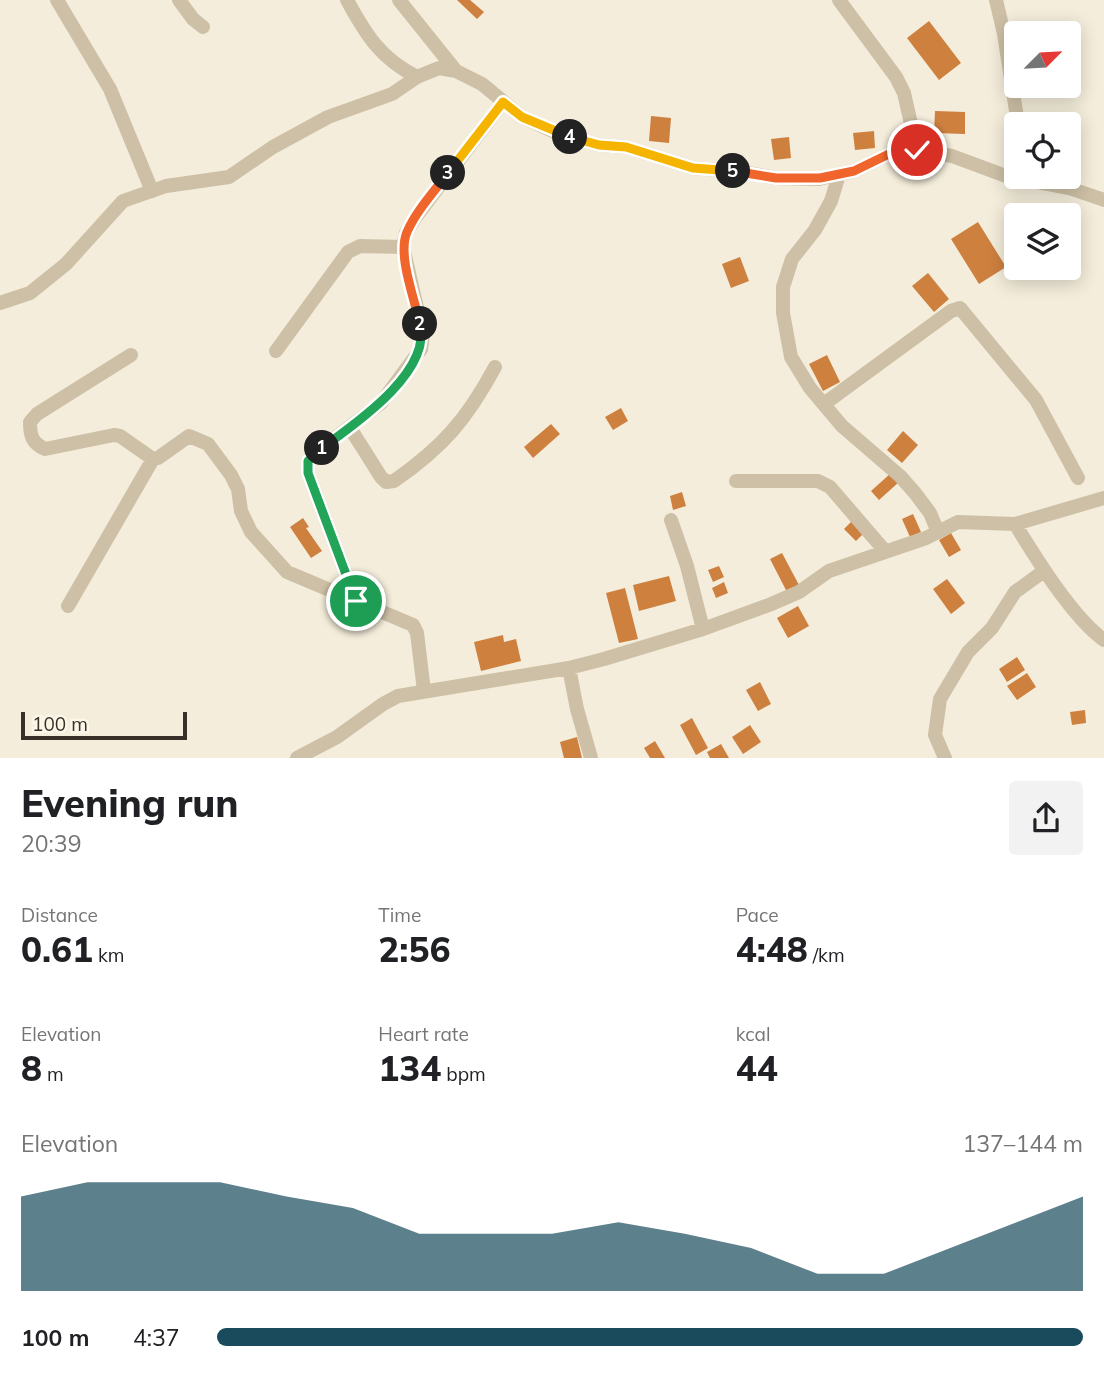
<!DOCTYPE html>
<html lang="en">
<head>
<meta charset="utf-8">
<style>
  :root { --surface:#fff; --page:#f2f2f2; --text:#202124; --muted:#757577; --accent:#1a4b5d }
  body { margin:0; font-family:Mulish,sans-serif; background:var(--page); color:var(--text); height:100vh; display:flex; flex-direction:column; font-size:26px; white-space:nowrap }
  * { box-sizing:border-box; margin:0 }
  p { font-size:23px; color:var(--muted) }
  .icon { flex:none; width:38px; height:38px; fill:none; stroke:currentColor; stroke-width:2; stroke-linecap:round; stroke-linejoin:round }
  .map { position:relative; height:758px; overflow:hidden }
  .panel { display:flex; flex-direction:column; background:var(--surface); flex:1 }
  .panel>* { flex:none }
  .needle { width:46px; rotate:66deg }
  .fabs { position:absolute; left:1004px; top:21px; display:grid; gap:14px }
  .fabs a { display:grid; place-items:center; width:77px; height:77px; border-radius:7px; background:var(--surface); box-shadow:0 4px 18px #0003; font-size:35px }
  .scale { position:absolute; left:21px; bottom:18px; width:166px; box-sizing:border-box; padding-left:7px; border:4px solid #383028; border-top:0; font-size:19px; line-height:24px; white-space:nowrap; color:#383028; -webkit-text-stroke:5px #fbf6e8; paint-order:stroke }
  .pin { position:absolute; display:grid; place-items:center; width:60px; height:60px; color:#fff; margin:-30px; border:4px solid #fff; border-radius:50%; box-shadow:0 2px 7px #0007 }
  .km { position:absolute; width:35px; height:35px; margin:-18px; border-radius:50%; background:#222; color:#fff; font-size:19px; line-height:35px; text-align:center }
  .round { display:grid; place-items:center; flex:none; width:74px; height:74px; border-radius:7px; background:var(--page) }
  .head { display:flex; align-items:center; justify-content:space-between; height:119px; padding:0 21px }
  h1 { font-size:38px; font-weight:800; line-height:52px }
  .metrics { display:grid; grid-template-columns:repeat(3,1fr); gap:10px; height:119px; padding:7px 21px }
  .metrics div { display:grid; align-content:center }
  .metrics b { font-size:35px; font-weight:800 }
  .metrics small { font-size:19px; font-weight:400 }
  .metrics p { font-size:19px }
  .chart { height:196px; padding:14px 21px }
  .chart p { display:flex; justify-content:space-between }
  .chart svg { width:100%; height:126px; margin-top:7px; fill:var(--accent); opacity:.7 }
  ul { padding:0 21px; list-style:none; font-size:23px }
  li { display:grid; grid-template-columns:112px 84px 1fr; align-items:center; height:52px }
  li i { height:18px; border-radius:9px; background:var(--accent) }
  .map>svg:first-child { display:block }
  .building { fill:#ce803f }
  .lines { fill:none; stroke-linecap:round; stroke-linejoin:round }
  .minor { stroke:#cdc0a6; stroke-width:14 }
  .split-1-casing { stroke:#fff; stroke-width:14 }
  .split-2-casing { stroke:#fff; stroke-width:14 }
  .split-3-casing { stroke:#fff; stroke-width:14 }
  .split-4-casing { stroke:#fff; stroke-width:14 }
  .split-5-casing { stroke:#fff; stroke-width:14 }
  .split-6-casing { stroke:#fff; stroke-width:14 }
  .split-1 { stroke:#22a559; stroke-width:9 }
  .split-2 { stroke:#22a559; stroke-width:9 }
  .split-3 { stroke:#f0652b; stroke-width:9 }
  .split-4 { stroke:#f5b400; stroke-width:9 }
  .split-5 { stroke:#f5b400; stroke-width:9 }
  .split-6 { stroke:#f0652b; stroke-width:9 }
</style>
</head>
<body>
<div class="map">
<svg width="1104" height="758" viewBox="0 0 1104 758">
  <rect width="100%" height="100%" fill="#f4eddb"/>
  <path class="building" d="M457,0h13l14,12 -7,7z
    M929,21l32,42 -22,17 -32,-42z
    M935,111l30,1v22l-31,-1z
    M651,116l20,2 -2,25 -20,-2z
    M874,131l1,17 -20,2 -2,-17z
    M789,137l2,21 -17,2 -3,-21z
    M978,222l28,45 -27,17 -28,-45z
    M740,257l9,24 -18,7 -9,-24z
    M928,273l21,26 -15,13 -22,-26z
    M827,355l13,27 -17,9 -14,-27z
    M621,408l7,13 -15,9 -8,-13z
    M551,424l9,10 -27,24 -9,-11z
    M903,431l15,14 -16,18 -15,-13z
    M891,473l8,9 -20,18 -8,-9z
    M682,492l4,14 -13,4 -3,-14z
    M913,514l8,18 -11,5 -8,-18z
    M303,518l6,9 -3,1 16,23 -11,7 -21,-31z
    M852,521l12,12 -8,8 -12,-12z
    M951,533l10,17 -12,7 -10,-17z
    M782,553l17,32 -12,7 -17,-33z
    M719,566l5,11 -11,5 -5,-12z
    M669,576l7,25 -37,10 -6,-26z
    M947,579l18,24 -14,11 -18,-25z
    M724,582l4,11 -12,5 -4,-10z
    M625,588l13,51 -19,4 -13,-50z
    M798,606l11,20 -21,12 -11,-20z
    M503,635l1,7 12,-3 5,22 -40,10 -7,-29z
    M1017,657l8,13 -18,12 -8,-13z
    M1027,673l9,14 -19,13 -10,-14z
    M760,682l11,22 -13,7 -12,-21z
    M1085,710l1,13 -14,2 -2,-13z
    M692,718l16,30 -12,7 -16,-30z
    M750,725l11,17 -18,12 -11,-17z
    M577,737l5,21h-18l-4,-16z
    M655,741l10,17h-15l-6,-10z
    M721,744l8,14h-19l-3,-6z"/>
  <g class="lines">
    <path class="minor" d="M57,0l53,89 42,102
      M179,0l14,19 10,8
      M347,0c19,35 33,58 70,77
      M399,0l57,71
      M839,0l57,77 8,16 13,57
      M996,0l8,34 14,90
      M839,175l-8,26 -16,29 -23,29 -9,28v26l8,44 19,31 32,38 58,50 15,17 15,20 8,19
      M0,303l30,-10 36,-29 57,-63 43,-15 63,-9 44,-30 55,-30 64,-23 25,-17 22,-9 17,3 26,13 40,33 39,18 38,10 27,2 67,21 49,4 34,6 43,1 35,-8 37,-18 26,-3 35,6 54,20 63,12 35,12
      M276,351l72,-99 12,-6 43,1
      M131,355l-94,59 -7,8c0,14 2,21 15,27l69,-14 6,1 33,23 5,-1 31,-22 19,8 23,31 7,14 3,22 10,21 36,40 126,53 4,8 7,58
      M824,404l127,-93 9,-3 76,92 42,78
      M350,428l31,49 5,5 8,-1c49,-34 73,-62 101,-114
      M736,481h82l12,6 55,64
      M671,520l16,46 16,63
      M1015,524c21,34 57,93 89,116
      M356,601l-48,-128v-12l6,-7 67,-51 40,-54 2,-15 -20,-87 3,-14 9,-15 88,-116
      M68,606l85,-147
      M569,668l8,41 14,49
      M297,758l40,-21 46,-33 15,-8 171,-28 35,-9 99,-30 66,-24 30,-13 30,-21 97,-33 32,-16 57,2 89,-26
      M945,758l-10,-23 5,-36 28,-47 24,-24 23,-36 29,-21"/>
  </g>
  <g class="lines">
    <g class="split-1-casing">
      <path id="split-1" d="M322,448l-14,13v12l48,128"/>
    </g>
    <g class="split-2-casing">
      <path id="split-2" d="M322,448c33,-24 110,-76 98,-124"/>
    </g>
    <g class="split-3-casing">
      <path id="split-3" d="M420,324c-5,-24 -23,-69 -13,-92 9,-21 27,-40 41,-59"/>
    </g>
    <g class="split-4-casing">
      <path id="split-4" d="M448,173l55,-71 19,15 48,20"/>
    </g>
    <g class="split-5-casing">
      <path id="split-5" d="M570,137l29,8 27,2 67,21 40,3"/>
    </g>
    <g class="split-6-casing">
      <path id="split-6" d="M733,171l43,7h44l34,-7 37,-18 26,-3"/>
    </g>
    <use href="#split-1" class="split-1"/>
    <use href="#split-2" class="split-2"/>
    <use href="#split-3" class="split-3"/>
    <use href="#split-4" class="split-4"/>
    <use href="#split-5" class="split-5"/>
    <use href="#split-6" class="split-6"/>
  </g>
</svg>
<div class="fabs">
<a><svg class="needle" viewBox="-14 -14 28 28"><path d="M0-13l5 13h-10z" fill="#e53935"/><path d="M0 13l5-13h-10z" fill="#757577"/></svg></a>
<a><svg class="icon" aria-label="locate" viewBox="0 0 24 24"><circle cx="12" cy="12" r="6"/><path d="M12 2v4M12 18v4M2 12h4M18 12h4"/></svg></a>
<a><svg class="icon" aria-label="layers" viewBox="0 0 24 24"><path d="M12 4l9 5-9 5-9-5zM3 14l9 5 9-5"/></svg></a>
</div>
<div class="scale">100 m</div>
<div class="pin" style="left:356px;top:601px;background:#1e9e55"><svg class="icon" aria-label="arrive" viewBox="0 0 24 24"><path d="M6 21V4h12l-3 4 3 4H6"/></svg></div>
<div class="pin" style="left:917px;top:150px;background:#d93025"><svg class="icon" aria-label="check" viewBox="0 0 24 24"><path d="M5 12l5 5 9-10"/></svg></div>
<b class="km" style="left:322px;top:448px">1</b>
<b class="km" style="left:420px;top:324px">2</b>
<b class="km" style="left:448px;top:173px">3</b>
<b class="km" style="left:570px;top:137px">4</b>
<b class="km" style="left:733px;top:171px">5</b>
</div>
<section class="panel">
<div class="head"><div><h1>Evening run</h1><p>20:39</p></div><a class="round"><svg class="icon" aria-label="share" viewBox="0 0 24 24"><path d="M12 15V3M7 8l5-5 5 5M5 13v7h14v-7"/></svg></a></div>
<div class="metrics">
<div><p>Distance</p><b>0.61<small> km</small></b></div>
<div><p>Time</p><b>2:56</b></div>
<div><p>Pace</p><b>4:48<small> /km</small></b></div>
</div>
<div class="metrics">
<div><p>Elevation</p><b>8<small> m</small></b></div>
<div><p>Heart rate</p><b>134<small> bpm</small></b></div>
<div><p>kcal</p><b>44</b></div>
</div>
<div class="chart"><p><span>Elevation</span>137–144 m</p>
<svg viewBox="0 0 160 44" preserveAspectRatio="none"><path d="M0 44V11L10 6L20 6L30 6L40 11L50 15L60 24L70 24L80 24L90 20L100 24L110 29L120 38L130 38L140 29L150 20L160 11V44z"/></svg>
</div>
<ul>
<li><b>100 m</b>4:37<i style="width:100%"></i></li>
</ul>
</section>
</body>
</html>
